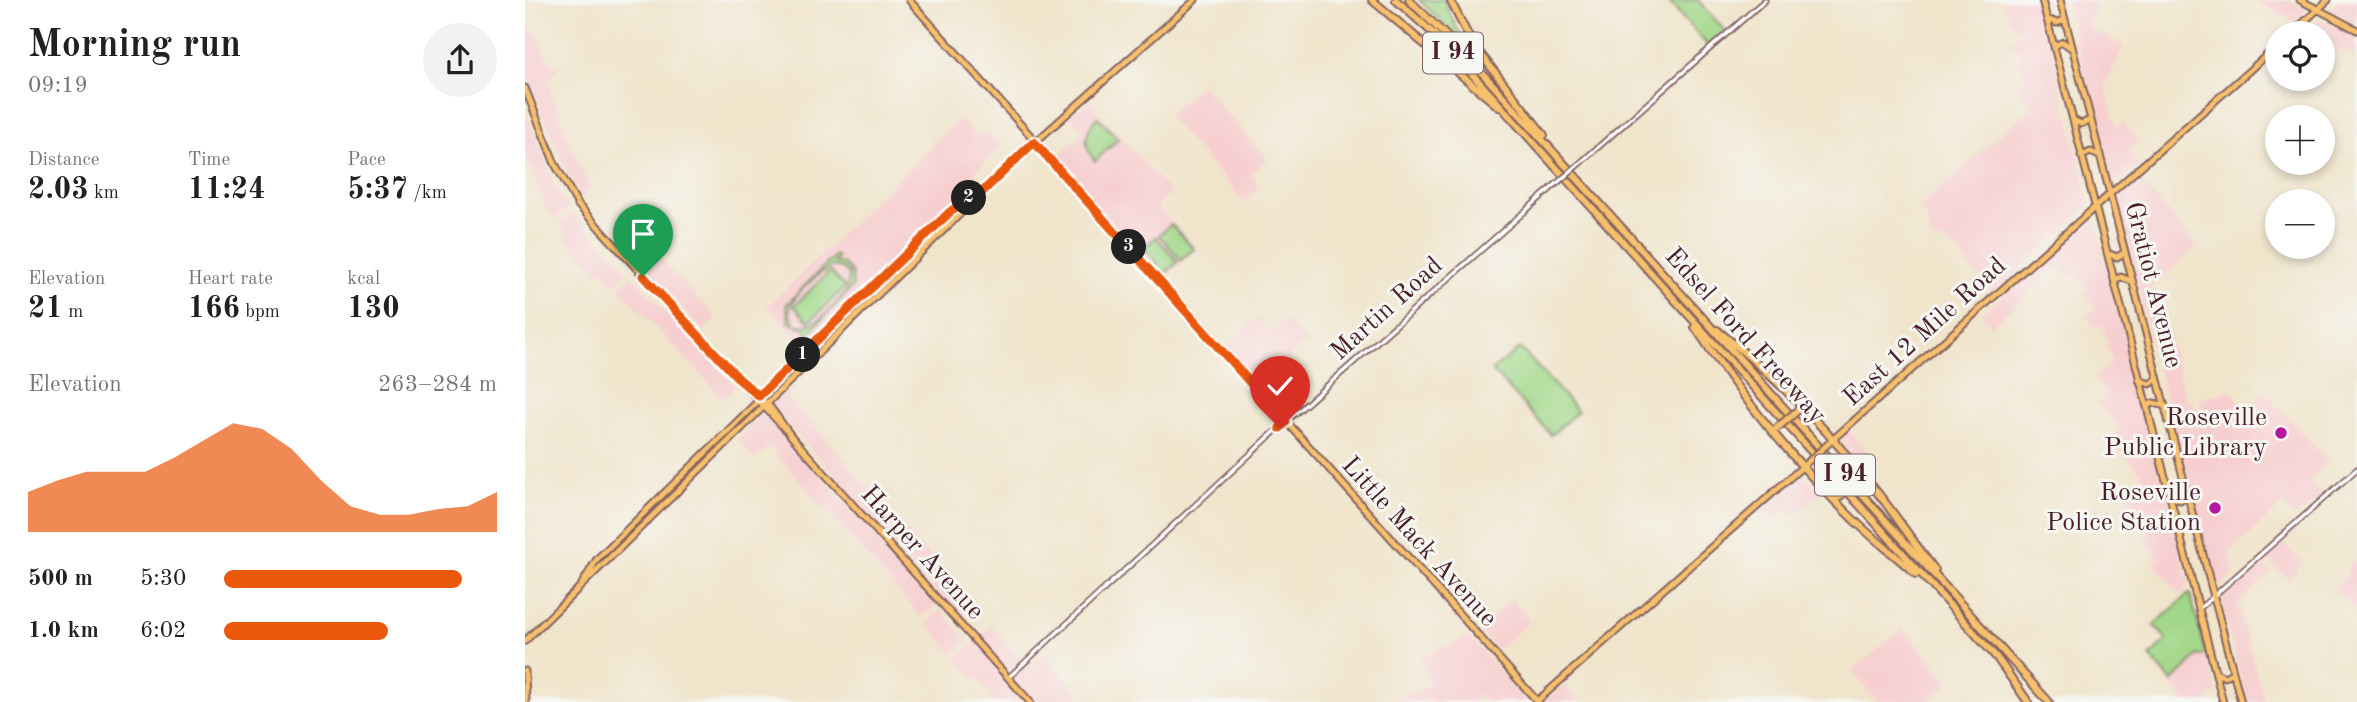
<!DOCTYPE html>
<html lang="en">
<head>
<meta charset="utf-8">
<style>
  :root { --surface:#fff; --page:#f2f2f2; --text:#202124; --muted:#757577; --accent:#ea580c }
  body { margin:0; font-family:"Old Standard TT",serif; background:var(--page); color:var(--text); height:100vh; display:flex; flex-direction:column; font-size:26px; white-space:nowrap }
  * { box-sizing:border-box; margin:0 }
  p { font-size:23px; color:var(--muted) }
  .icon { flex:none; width:38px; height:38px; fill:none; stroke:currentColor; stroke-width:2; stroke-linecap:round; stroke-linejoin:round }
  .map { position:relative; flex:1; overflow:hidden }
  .details { display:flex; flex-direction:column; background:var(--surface); width:525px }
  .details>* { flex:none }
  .tools { position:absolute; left:1740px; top:21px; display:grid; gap:14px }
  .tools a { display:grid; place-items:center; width:70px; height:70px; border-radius:50%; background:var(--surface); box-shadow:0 4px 10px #0003; font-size:35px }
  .pin { position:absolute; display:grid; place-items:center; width:60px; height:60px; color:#fff; margin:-72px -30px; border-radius:50% 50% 50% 0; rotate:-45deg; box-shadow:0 0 7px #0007 }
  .pin .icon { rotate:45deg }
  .km { position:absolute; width:35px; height:35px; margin:-18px; border-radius:50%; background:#222; color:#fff; font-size:19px; line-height:35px; text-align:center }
  .round { display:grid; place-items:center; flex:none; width:74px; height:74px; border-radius:37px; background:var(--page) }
  .overview { display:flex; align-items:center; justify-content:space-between; height:119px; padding:0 28px }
  h1 { font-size:38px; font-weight:700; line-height:52px }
  .metrics { display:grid; grid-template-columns:repeat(3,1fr); gap:10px; height:119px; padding:7px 28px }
  .metrics div { display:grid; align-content:center }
  .metrics b { font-size:30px; font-weight:700 }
  .metrics small { font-size:19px; font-weight:400 }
  .metrics p { font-size:19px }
  .chart { height:196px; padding:14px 28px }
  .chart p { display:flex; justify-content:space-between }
  .chart svg { width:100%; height:126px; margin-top:7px; fill:var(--accent); opacity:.7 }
  ul { padding:0 28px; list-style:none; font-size:23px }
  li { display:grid; grid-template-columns:112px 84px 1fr; align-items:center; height:52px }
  li i { height:18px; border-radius:9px; background:var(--accent) }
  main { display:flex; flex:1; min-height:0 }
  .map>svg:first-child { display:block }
  .built { fill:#f7cfd0 }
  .green { fill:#a1d788; stroke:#767b5a; stroke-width:2; fill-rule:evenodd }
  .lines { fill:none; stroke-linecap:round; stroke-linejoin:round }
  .minor-casing { stroke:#846463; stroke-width:7 }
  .major-casing { stroke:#846463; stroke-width:9 }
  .highway-casing { stroke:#846463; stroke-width:10 }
  .minor { stroke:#fff; stroke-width:3.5 }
  .major { stroke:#f7c06c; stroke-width:5 }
  .highway { stroke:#f7c06c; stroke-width:6 }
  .minor-bridge-casing { stroke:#846463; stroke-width:7; stroke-linecap:butt }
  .major-bridge-casing { stroke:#846463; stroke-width:9; stroke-linecap:butt }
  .highway-bridge-casing { stroke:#846463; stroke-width:10; stroke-linecap:butt }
  .minor-bridge { stroke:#fff; stroke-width:3.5 }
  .major-bridge { stroke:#f7c06c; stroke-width:5 }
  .highway-bridge { stroke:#f7c06c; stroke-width:6 }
  .route-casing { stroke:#fff; stroke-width:14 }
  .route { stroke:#ea580c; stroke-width:9 }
  .poi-dot { fill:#b5179e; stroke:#f6f6f2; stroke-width:2.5 }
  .labels { text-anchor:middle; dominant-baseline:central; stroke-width:6; stroke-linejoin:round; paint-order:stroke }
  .shield { fill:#f6f6f2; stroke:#7e6067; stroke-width:2 }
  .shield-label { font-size:24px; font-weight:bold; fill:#4a1f2b }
  .street-label { font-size:26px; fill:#4a1f2b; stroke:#f6f6f2 }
  .poi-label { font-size:26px; fill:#4a1f2b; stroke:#f6f6f2; text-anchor:end }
</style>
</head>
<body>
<main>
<section class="details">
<div class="overview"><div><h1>Morning run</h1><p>09:19</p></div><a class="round"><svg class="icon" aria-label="share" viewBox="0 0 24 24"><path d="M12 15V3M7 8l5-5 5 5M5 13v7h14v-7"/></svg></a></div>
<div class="metrics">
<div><p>Distance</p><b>2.03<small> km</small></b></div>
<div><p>Time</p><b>11:24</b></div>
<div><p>Pace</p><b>5:37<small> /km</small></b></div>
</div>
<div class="metrics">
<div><p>Elevation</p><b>21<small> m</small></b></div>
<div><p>Heart rate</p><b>166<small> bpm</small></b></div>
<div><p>kcal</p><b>130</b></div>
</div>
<div class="chart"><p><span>Elevation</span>263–284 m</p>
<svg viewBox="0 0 160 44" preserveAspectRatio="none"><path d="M0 44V30L10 26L20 23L30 23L40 23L50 18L60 12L70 6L80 8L90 15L100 26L110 35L120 38L130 38L140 36L150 35L160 30V44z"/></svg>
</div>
<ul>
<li><b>500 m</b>5:30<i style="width:87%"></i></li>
<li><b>1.0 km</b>6:02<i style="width:60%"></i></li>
</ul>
</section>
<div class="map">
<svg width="1832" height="702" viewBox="0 0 1832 702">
  <rect width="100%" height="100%" fill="#f6f6f2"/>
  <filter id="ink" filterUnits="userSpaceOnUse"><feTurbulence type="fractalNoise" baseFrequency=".0143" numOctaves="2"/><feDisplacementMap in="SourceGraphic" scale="14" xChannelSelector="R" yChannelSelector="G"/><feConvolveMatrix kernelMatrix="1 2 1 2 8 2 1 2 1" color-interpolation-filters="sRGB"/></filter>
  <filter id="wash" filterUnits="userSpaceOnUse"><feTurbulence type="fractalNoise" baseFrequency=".00686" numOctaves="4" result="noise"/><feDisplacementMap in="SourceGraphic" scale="28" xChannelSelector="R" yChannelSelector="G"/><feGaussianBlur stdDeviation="1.57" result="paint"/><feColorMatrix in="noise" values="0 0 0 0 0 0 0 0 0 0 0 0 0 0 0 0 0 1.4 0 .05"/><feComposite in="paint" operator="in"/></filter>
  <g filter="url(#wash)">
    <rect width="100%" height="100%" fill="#f0e4cb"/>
    <path class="built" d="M1475,0h39l51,203 -1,4 -96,86 -42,-48 -21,-8 -2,-16 -9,-14 114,-101 -17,-20 10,-9 -10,-16 6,-5 -12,-14 10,-10 -14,-16 4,-4z
      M1541,0h18l13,7 -7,15 1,7 33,17 -19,37 12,47 5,-8 18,18 -12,11 11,13 -27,20z
      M1728,0h34l18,9v5l-12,10 -9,-10 -3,1z
      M1814,0h18v24l-28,-14z
      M1795,18l37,19v15l-4,4 -31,-16v-7l-17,-2z
      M2,21l5,12 4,-1 10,24 13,13 -12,11 30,82 14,26 -10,9 -14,-24 -42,-103z
      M676,85l66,74 -17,15 11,12 -17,16 -77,-87z
      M564,101l82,92 -14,13 39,43 -33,30 -108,-121 29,-25 -14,-17z
      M0,111l31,77 13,20 -14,10 -10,-11 -20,-53z
      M435,118l17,19 9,-8 15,17 -27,26 8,9 -174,168 -41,-42z
      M1611,176l61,70 -47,42 8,9 28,104 6,-1 7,26 7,-5 -6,-23 31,-8 15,19 19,-17 64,71 -20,18 14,15 -27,21 -13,-13 -54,49 6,20 -17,15 -48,-171 -55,-220z
      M48,213l55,58 -13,13 -13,-15 -4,3 -33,-35 3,-3 -10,-10z
      M1567,220l4,4 93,360 -8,11 -28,-32 6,-6 -16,-19 6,-5 -14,-15 6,-6 -16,-19 19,-17 -34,-37 11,-10 -24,-26 10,-10 -13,-14 18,-17 -10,-38 -6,4 -10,-11 10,-9 -13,-15 5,-5 -13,-15 -5,5 -11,-12 -68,60 -10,-12z
      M130,253l61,65 -13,13 -61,-66z
      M107,276l104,110 -12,13 -105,-111z
      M733,318l12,14 15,-13 21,23 -48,43 -33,-38z
      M259,392l132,148 -14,13 -132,-149z
      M236,413l14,11 161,181 -15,12 -151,-170 -15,12 -16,-18 -1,-4z
      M1324,430l15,18 11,30 -2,1 -34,-38z
      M1278,474l18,18 -27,24 -8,-8 -14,12 -11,-12z
      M1758,543l20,19 -14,17 -23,-20z
      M395,545l55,62 -15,13 -54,-62z
      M1832,559v52l-24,-22 17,-15 -4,-5z
      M1736,563l11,9 -34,31 26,99h-18l-25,-104z
      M987,600l18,21 -34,29 -18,-20z
      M416,610l27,31 -15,13 -26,-31z
      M467,626l36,41 15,-14 33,36 6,13h-96l6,-7 -36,-36z
      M1377,628l48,55 -22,19h-50l-26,-30z
      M944,637l58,65h-41l-7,-7 -7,7h-82l40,-17 -11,-27z
      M1673,656h8l11,36 -11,10h-19l-17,-19z
      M1038,683l16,19h-35l-2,-1z"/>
    <path class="green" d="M894,0h25l12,27 18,26z
      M1142,0h31l27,31 -17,15z
      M573,117l20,22 -23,22c-12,-14 -11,-31 3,-44z
      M646,224l23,25 -13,11 -22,-25z
      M631,237l22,25 -12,11 -22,-25z
      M310,255l3,2 -4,5 10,2 8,9 1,14 -46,48 -1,-5 -17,-8 -3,-17zM308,266l9,2 7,6 -2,16c-12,14 -32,43 -52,34l-6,-11c1,-16 29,-41 44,-47z
      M305,271l15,16 -36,35 -15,-16z
      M995,348l58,63 -27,24 -59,-65z
      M1665,593l16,62 -8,1 -26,26 -22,-26 17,-16 -13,-15z"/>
  </g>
  <g filter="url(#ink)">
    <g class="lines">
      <g class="minor-casing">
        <path id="minor" d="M1054,164l186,-164
          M1674,609l158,-140
          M484,677l261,-241 286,-252"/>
      </g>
      <g class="major-casing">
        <path id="major" d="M384,0l629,702
          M1517,0l181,702
          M1535,0l181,702
          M1775,0l57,30
          M1522,19l10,4 7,-3
          M1767,33l36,-33
          M1529,46l9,-4 8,6
          M0,88l30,76 23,41 207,224
          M1548,120l8,4 9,-4
          M1556,156l10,-4 8,4
          M1582,253l10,4 7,-4
          M1589,280l7,-3 10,4
          M1614,380l11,4 7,-5
          M222,387l23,20 21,29 239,266
          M1622,406l6,-3 10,2
          M1306,441l446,-395
          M1645,496l10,4 7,-3
          M1653,527l7,-4 10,3
          M57,584l15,-25 353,-346 21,-17 9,-2
          M0,641l488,-479 182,-162
          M0,671l1,31
          M1691,673l9,4 8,-5
          M1011,702l274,-242"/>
      </g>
      <g class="highway-casing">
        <path id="highway" d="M847,0l127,107
          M871,0l47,42 38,42 516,574 31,44
          M884,0l56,54 584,648
          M925,0l22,43 72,92
          M1170,327c46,70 100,136 160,194 19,18 41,35 61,53
          M1192,330c59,47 114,103 160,162 20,25 38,53 58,78"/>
      </g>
      <use href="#minor" class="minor"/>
      <use href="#major" class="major"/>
      <use href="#highway" class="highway"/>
      <g class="minor-bridge-casing">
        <path id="minor-bridge" d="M1031,184l23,-20"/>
      </g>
      <g class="major-bridge-casing">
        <path id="major-bridge" d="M1285,460l19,-17"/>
      </g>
      <g class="highway-bridge-casing">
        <path id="highway-bridge" d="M1252,428l21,-18
          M1314,497l21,-18"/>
      </g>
      <use href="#minor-bridge" class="minor-bridge"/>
      <use href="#major-bridge" class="major-bridge"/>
      <use href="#highway-bridge" class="highway-bridge"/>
    </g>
  </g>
  <g class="lines" filter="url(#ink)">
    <g class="route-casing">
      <path id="route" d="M118,276l97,104 19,16 191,-184 21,-16 9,-2 54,-52 248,276 4,4 -6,6"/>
    </g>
    <use href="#route" class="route"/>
  </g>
  <g class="poi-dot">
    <circle cx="1756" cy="433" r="7"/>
    <circle cx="1690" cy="508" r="7"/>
  </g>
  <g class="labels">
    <g class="shield">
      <rect x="898" y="32.5" width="60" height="41" rx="5"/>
      <rect x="1290" y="454.5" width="60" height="41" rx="5"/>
    </g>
    <g class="shield-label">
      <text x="928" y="53">I 94</text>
      <text x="1320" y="475">I 94</text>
    </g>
    <g class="street-label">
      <text transform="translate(1628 285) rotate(76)">Gratiot Avenue</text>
      <text transform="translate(862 309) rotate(-42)">Martin Road</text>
      <text transform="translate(1400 332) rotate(-42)">East 12 Mile Road</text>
      <text transform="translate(1220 336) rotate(48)">Edsel Ford Freeway</text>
      <text transform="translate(894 542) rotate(48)">Little Mack Avenue</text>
      <text transform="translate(397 553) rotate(48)">Harper Avenue</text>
    </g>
    <g class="poi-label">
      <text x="1742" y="418">Roseville<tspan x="1742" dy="30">Public Library</tspan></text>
      <text x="1676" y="493">Roseville<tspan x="1676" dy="30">Police Station</tspan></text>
    </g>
  </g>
</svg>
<div class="tools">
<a><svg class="icon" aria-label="locate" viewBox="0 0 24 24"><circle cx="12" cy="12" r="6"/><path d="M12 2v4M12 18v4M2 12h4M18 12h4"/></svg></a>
<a>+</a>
<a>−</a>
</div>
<div class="pin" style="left:118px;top:276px;background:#1e9e55"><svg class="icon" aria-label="arrive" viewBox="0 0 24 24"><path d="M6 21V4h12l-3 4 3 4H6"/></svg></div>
<div class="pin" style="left:755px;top:428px;background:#d93025"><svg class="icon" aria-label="check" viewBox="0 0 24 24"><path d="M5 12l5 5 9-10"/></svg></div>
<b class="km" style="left:278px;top:355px">1</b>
<b class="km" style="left:444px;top:198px">2</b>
<b class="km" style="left:604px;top:247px">3</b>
</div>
</main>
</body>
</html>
